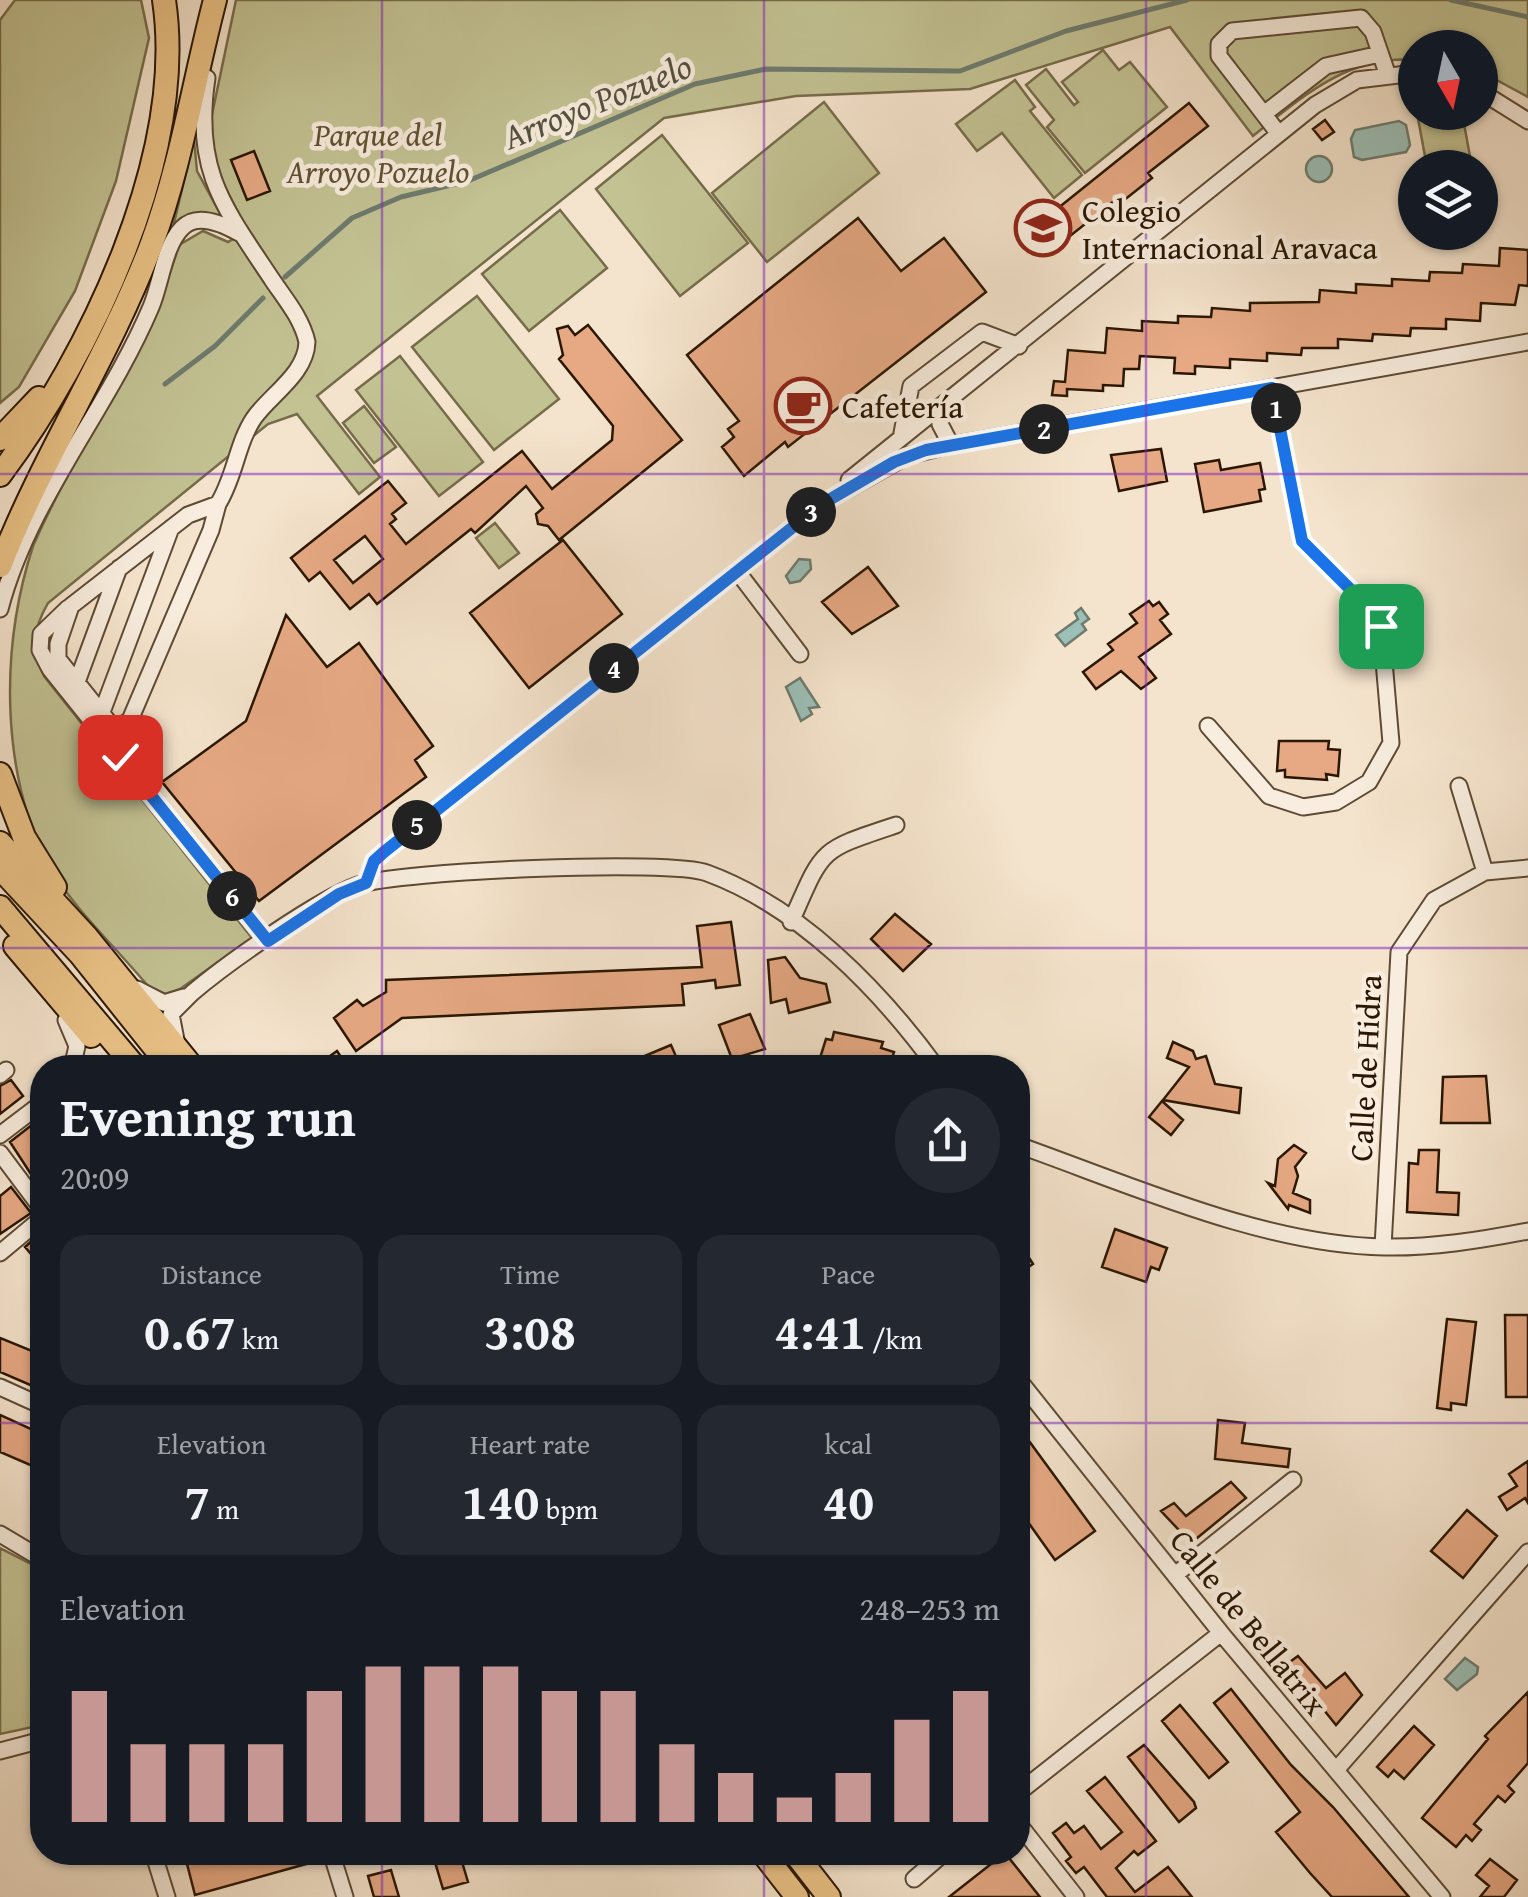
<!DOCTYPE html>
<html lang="en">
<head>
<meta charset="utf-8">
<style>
  :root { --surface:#171b24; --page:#242831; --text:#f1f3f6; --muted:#9ea1a6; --accent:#c59692 }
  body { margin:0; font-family:"Gentium Book Plus",serif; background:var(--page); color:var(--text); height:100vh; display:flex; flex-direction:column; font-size:38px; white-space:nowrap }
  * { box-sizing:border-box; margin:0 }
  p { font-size:32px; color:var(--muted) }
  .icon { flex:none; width:55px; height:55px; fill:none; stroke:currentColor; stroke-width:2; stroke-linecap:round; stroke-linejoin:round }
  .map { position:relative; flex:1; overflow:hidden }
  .sheet { position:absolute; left:30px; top:1055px; width:1000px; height:810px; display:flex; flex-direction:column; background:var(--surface); border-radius:40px; box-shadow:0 2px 8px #0004 }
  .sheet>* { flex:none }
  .needle { width:65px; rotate:171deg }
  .controls { position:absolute; left:1398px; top:30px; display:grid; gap:20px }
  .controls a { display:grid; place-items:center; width:100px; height:100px; border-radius:50%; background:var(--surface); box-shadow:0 2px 8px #0004; font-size:50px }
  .pin { position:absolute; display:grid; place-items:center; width:85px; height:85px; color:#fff; margin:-42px; border-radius:20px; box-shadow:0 5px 15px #0006 }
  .km { position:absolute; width:50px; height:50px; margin:-25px; border-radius:50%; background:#222; color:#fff; font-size:28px; line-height:50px; text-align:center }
  .round { display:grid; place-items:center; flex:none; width:105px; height:105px; border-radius:52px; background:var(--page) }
  .summary { display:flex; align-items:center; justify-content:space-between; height:170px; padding:0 30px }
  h1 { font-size:55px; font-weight:600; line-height:75px }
  .stats { display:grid; grid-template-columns:repeat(3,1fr); gap:15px; height:170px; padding:10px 30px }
  .stats div { display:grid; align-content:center; border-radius:25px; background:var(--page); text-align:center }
  .stats b { font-size:50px; font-weight:600 }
  .stats small { font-size:28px; font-weight:400 }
  .stats p { font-size:28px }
  .chart { height:280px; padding:20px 30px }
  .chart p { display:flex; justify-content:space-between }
  .chart svg { width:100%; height:180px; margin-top:10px; stroke:var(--accent); stroke-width:6 }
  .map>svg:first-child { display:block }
  .green { fill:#c3c293; stroke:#766c4a; stroke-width:2.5 }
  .water { fill:#9cbfb7; stroke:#6e7b6e; stroke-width:2.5 }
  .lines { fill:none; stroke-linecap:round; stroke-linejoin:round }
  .stream { stroke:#6e7b6e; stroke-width:5 }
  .building { fill:#e6a984; stroke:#2a1601; stroke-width:2.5; fill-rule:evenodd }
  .minor-casing { stroke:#5d4a34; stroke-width:19 }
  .highway-casing { stroke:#2a1601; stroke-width:26 }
  .minor { stroke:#f8edde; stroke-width:15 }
  .highway { stroke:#eac286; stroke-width:22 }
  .route-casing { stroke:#fff; stroke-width:20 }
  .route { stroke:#1a73e8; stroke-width:12 }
  .grid { fill:none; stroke:#7b2cbf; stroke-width:2.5; stroke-opacity:0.55 }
  .labels { text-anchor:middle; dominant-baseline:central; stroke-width:9; stroke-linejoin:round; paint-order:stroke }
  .park-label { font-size:32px; font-style:italic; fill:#605234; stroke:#f8edde }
  .poi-label { font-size:32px; fill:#2a1601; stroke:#f8edde; text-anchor:start }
  .street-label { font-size:32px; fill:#2a1601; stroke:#f8edde }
  .water-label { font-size:35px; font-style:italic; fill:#525141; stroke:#f8edde }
</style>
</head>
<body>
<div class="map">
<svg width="1528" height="1897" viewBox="0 0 1528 1897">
  <rect width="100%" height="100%" fill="#f5e4cd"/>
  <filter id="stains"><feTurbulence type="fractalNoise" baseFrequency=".002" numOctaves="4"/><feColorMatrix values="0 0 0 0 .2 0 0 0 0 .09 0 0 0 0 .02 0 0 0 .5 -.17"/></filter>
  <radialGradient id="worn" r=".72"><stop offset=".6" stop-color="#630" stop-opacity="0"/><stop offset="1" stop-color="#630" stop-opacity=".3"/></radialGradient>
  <path class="green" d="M15,0h126l8,38 -33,143 -41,110 -56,96 -19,16v-383z
    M236,0h1292v97l-48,-26v-23h-65v12c-67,-5 -113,37 -162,76l-83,-109 -200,62 -174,7 -132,22 -347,278 63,81 -21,17 -62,-80 -29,10 -220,179c-16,28 -16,43 -4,73l208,262 -72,51 -15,5 -17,-8c-32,-38 -72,-76 -98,-117 -50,-96 -50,-221 -17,-323 45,-103 114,-192 146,-301l24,-14 25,11 19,-12 -33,-64 -4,-42z
    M1103,50l16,20 11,-8 37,45 -82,66 -38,-46 7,-7 -28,-35 20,-16 28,36 4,-3 -16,-20z
    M1015,80l20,27 -5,4 52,64 -28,23 -52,-65 -25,18 -21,-27z
    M824,102l55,71 -112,89 -55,-69z
    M1417,113h45l10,54h-45z
    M662,135l86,108 -68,53 -84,-107z
    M194,139l3,32 26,48 -49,4z
    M560,210l47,58 -78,63 -47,-57z
    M477,296l82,103 -65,51 -82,-103z
    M400,356l83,106 -44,34 -83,-106z
    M364,406l32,41 -22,16 -31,-40z
    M495,523l24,30 -20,15 -23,-30z
    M0,1548l31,16 11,12v149l-42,9z"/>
  <path class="water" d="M1399,121l7,4 4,20 -4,7 -44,8 -8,-3 -3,-18 4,-9z
    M1306 169a13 13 0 1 1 26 0a13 13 0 1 1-26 0Z
    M799,559l11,1 1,9 -11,12 -10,2 -4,-7z
    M1081,608l8,11 -7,5 4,6 -21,16 -9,-11 22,-16 -3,-6z
    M800,678l19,29 -10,1 3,6 -11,7 -15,-34z
    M1465,1658l13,9 -1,7 -20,16 -12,-11z"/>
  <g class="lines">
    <path class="stream" d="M1451,0l77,17
      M285,277l67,-59 49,-21 67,-16 227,-97 71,-15 194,2 106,-40 121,-31
      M165,384l50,-38 48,-48"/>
  </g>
  <path class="building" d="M1189,103l19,23 -60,47 4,5 -34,27 -3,-5 -60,48 -18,-23z
    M1325,120l9,12 -12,8 -9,-11z
    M254,151l16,40 -23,9 -16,-40z
    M858,218l43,53 43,-33 42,54 -198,155 -3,-5 -41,34 -22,-29 12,-10 -6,-8 11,-8 -52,-66z
    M1500,248l28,2v36l-9,-1 -4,20 -34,-2 -1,18 -34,-2v10l-35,-1 -1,8 -37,-2 -1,7 -34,-2v9h-36l-1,7 -34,-2v8l-37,-2v9l-35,-2v8l-21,-1 1,-15 -35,-2 -1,13h-15l-1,17 -20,-1v6l-36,-2v7l-15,-1 2,-14 11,1 3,-32 37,3 2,-25 35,3v-10l36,2v-7l33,1 1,-9 38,3v-8l69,-1 1,-12 36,3v-9l36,2v-7l37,2 1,-9 32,1 1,-9 36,2z
    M588,325l94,115 -123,100 -11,-14 -10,-2 -2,-10 7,-6 -17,-22 -51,47 -4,-4 -94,75 -8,-10 -19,15 -30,-37 -11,9 -18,-23 97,-77 18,22 -14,11 4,5 -6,5 16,20 116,-93 30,38 60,-49 1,-14 -54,-67 4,-4 -6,-26 11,-3 7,9zM365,536l18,23 -30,24 -19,-23z
    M1161,449l6,32 -48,10 -8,-36z
    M1219,460l2,10 39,-7 5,26 -6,1 2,11 -57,11 -9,-48z
    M563,540l59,74 -93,74 -59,-75z
    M868,567l30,39 -46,28 -30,-32z
    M1149,601l4,5 6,-4 9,12 -8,6 11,14 -32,23 17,21 -15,11 -20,-18 -25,18 -13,-17 30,-22 -5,-6 29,-21 -7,-9z
    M286,615l41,52 32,-24 74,103 -18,14 11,17 -167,124 -97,-119 84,-61z
    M1279,741h50l-1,8 12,1 -2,26 -12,-2 1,6 -42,-3v-7l-8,1z
    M895,914l36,30 -28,27 -32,-32z
    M731,922l9,63 -24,3 -1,-8 -33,4 2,21 -282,13 -46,33 -22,-33 23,-18 6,6 23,-14v-12l316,-13 -5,-41z
    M785,957l15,21 26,6 4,18 -41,11 -3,-14 -15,4 -3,-43z
    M750,1014l15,35 -33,10 -13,-34z
    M834,1032l49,10 -2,6 13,4 -5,16h-37l-32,-10 6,-19 6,1z
    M1173,1042l20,9 3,8 10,-3 9,28 26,4 -2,25 -76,-13 26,-33 -22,-9z
    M671,1045l10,23h-63v-1z
    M337,1051l11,17h-35z
    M1486,1076l4,47h-49l2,-46z
    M11,1080l12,16 -23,18v-28z
    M1162,1101l21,19 -12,15 -22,-18z
    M42,1117v74l-32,-49z
    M1294,1145l12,8 -11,14 3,9 -5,17 17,7v13l-21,-8 -1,4 -20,-26 7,3 3,-27z
    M1419,1150h20l-2,42 22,1 -1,22 -51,-3 2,-49 9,1z
    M11,1187l20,26 -31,21v-38z
    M1115,1229l52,19 -8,22 -8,-3 -5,15 -44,-15z
    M42,1232v35l-17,-20z
    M1018,1241l15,23 -15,10z
    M1505,1315h23v82h-22z
    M1447,1319l29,3 -10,83 -15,-2v7l-14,-2z
    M0,1338l42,17v35l-42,-18z
    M0,1415l42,19v36l-42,-18z
    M1218,1420l27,3 -3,20 48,6 -2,18 -73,-8z
    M1018,1426l77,105 -40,29 -37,-52z
    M1528,1461v42l-3,-5 -18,12 -8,-13 18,-11 -8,-12z
    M1231,1482l15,16 -55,45 -30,-32 13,-8 12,13z
    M1467,1510l30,26 -34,42 -32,-27z
    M1298,1656l28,32 19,-15 17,22 -26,30 -49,-61z
    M1231,1689l60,76 42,42 76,90h-77l-22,-24 -34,-41 24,-20 -86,-109z
    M1528,1692v71l-20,23 6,6 -9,10 -7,-6 -24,28 7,6 -9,11 -6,-6 -10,12 -34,-29 66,-79 -3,-3z
    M1180,1705l48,57 -19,16 -47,-57z
    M1414,1726l20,19 -30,34 -10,-9 -6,7 -11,-10z
    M1144,1745l50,57 2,6 -17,14 -51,-65z
    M1105,1777l51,64 -18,14 -4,-4 -18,17 19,24 33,-25 24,30h-85l-23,-30 -8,6 -10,-12 5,-4 -18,-24 13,-10 8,10 10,-7 17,23 21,-17 -35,-41z
    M232,1852h71l3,12 -111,31 -8,-31z
    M432,1852h27l9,30 -25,7z
    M1005,1853l35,44h-91z
    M1490,1859l27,21 -13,17h-24l9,-11 -13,-11z
    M391,1870l8,27h-25l-6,-21z"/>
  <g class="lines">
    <g class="minor-casing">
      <path id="minor" d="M207,78c-14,93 17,129 66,203 13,19 29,38 34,61 -1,32 -36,52 -53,76 -17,25 -19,59 -36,86
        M1480,91l48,30
        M1264,114l62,-48 54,-12
        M1279,134l-60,-78v-12l13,-13 129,-13 12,14 14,41
        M941,406l-1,18 11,21
        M902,433l9,-47 71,-54 37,14
        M849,480l466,-375 42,-25 58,-7
        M218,504l-7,26 -81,190 -15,10 -57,-71v-15l13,-38 117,-91z
        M737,571l63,83
        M68,608l-27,26 -1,16 10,19 218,272
        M0,609c29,-110 107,-198 151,-302 10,-23 13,-61 31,-79 15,-16 41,-4 57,5
        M77,682l42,-114
        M102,712l69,-184
        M1208,726l61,70 34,11 33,-5 33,-20 22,-39 -10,-117 -17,-23 -62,-62 -30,-153
        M1459,786l26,86
        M366,883l8,-22 10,-9 438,-348 85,-48 44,-11 577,-103
        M791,922c33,-75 27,-71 105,-97
        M137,989l27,14 20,-6
        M66,1020l11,26 -5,22
        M176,1040l-5,-26 21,-21c34,-29 126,-94 166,-108 40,-14 313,-26 349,-12 93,34 173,117 230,195
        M0,1075l6,-5
        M0,1135l42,-32
        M1018,1145c113,40 246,100 366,102 48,1 97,-7 144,-16
        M0,1153l42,56
        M1383,1247l16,-295 35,-52 51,-28 43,-4
        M0,1253l42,-35
        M1018,1379l203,254 221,264
        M0,1387l42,19
        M0,1534l42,25
        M1175,1575l118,-95
        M0,1751l42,-11
        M1336,1770l192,-218
        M1018,1793l203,-160
        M1018,1823l58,74
        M153,1852l14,45
        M331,1852l14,45
        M914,1879l31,-27"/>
    </g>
    <g class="highway-casing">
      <path id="highway" d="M0,439l39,-41
        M0,475c90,-120 187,-320 164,-475
        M0,566c43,-111 110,-211 152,-323 29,-78 42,-163 63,-243
        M0,774l24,63 31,50
        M0,843l86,93 107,132
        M0,868l80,86 91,114
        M0,907l136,161
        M15,946l76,90
        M762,1852l35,45
        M794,1852l35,45"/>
    </g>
    <use href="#minor" class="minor"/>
    <use href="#highway" class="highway"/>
  </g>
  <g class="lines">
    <g class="route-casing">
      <path id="route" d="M120,757l148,184 71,-47 27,-11 8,-22 10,-9 438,-348 72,-42 32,-12 346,-62 30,153 62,62 17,23"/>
    </g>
    <use href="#route" class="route"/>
  </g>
  <path class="grid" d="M382,0v1068M764,0v1068M1146,0v1897M0,474h1528M0,948h1528M0,1423h42M1018,1423h510M382,1852v45M764,1852v45"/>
  <defs>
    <g id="school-ring" transform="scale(2.875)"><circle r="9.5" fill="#f8edde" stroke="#8f2418" stroke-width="1.5"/><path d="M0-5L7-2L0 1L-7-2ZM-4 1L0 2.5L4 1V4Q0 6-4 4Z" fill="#8f2418"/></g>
    <g id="cafe-ring" transform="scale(2.875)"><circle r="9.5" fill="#f8edde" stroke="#8f2418" stroke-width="1.5"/><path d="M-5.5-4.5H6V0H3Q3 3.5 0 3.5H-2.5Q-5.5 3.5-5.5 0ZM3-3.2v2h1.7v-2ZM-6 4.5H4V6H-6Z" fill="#8f2418"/></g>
  </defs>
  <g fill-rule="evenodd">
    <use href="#school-ring" x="1043" y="228"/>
    <use href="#cafe-ring" x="803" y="406"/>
  </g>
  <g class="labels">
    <g class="park-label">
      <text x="378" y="134">Parque del<tspan x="378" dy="37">Arroyo Pozuelo</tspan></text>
    </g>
    <g class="poi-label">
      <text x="1082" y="210">Colegio<tspan x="1082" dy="37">Internacional Aravaca</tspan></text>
      <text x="842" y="406">Cafetería</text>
    </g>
    <g class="street-label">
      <text transform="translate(1365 1068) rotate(-87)">Calle de Hidra</text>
      <text transform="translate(1249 1622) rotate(51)">Calle de Bellatrix</text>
    </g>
    <g class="water-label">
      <text transform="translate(597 101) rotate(-22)">Arroyo Pozuelo</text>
    </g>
  </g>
  <rect width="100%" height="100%" filter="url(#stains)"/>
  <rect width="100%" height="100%" fill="url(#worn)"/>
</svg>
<div class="controls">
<a><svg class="needle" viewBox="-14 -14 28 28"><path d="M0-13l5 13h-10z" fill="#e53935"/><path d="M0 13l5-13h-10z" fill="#9ea1a6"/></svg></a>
<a><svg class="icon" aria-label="layers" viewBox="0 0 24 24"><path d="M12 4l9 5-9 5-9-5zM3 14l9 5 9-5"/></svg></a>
</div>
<div class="pin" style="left:1381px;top:626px;background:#1e9e55"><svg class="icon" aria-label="arrive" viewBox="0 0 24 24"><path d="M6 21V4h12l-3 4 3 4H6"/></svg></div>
<div class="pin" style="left:120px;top:757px;background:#d93025"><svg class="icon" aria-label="check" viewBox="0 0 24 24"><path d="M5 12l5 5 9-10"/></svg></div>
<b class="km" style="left:1276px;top:408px">1</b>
<b class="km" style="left:1044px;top:429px">2</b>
<b class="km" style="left:811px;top:512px">3</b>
<b class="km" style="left:614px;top:668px">4</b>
<b class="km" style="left:417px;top:825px">5</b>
<b class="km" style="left:232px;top:896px">6</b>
<section class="sheet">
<div class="summary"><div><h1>Evening run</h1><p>20:09</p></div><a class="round"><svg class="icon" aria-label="share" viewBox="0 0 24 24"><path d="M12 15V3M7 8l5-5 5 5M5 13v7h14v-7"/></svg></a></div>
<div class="stats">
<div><p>Distance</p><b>0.67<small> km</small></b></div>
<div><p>Time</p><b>3:08</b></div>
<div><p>Pace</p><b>4:41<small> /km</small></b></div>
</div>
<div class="stats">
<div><p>Elevation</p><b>7<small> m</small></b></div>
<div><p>Heart rate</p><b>140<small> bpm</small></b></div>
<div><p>kcal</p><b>40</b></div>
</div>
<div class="chart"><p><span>Elevation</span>248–253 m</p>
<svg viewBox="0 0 160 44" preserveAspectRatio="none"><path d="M5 44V12M15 44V25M25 44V25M35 44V25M45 44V12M55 44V6M65 44V6M75 44V6M85 44V12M95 44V12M105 44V25M115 44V32M125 44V38M135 44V32M145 44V19M155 44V12"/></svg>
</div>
</section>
</div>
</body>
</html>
